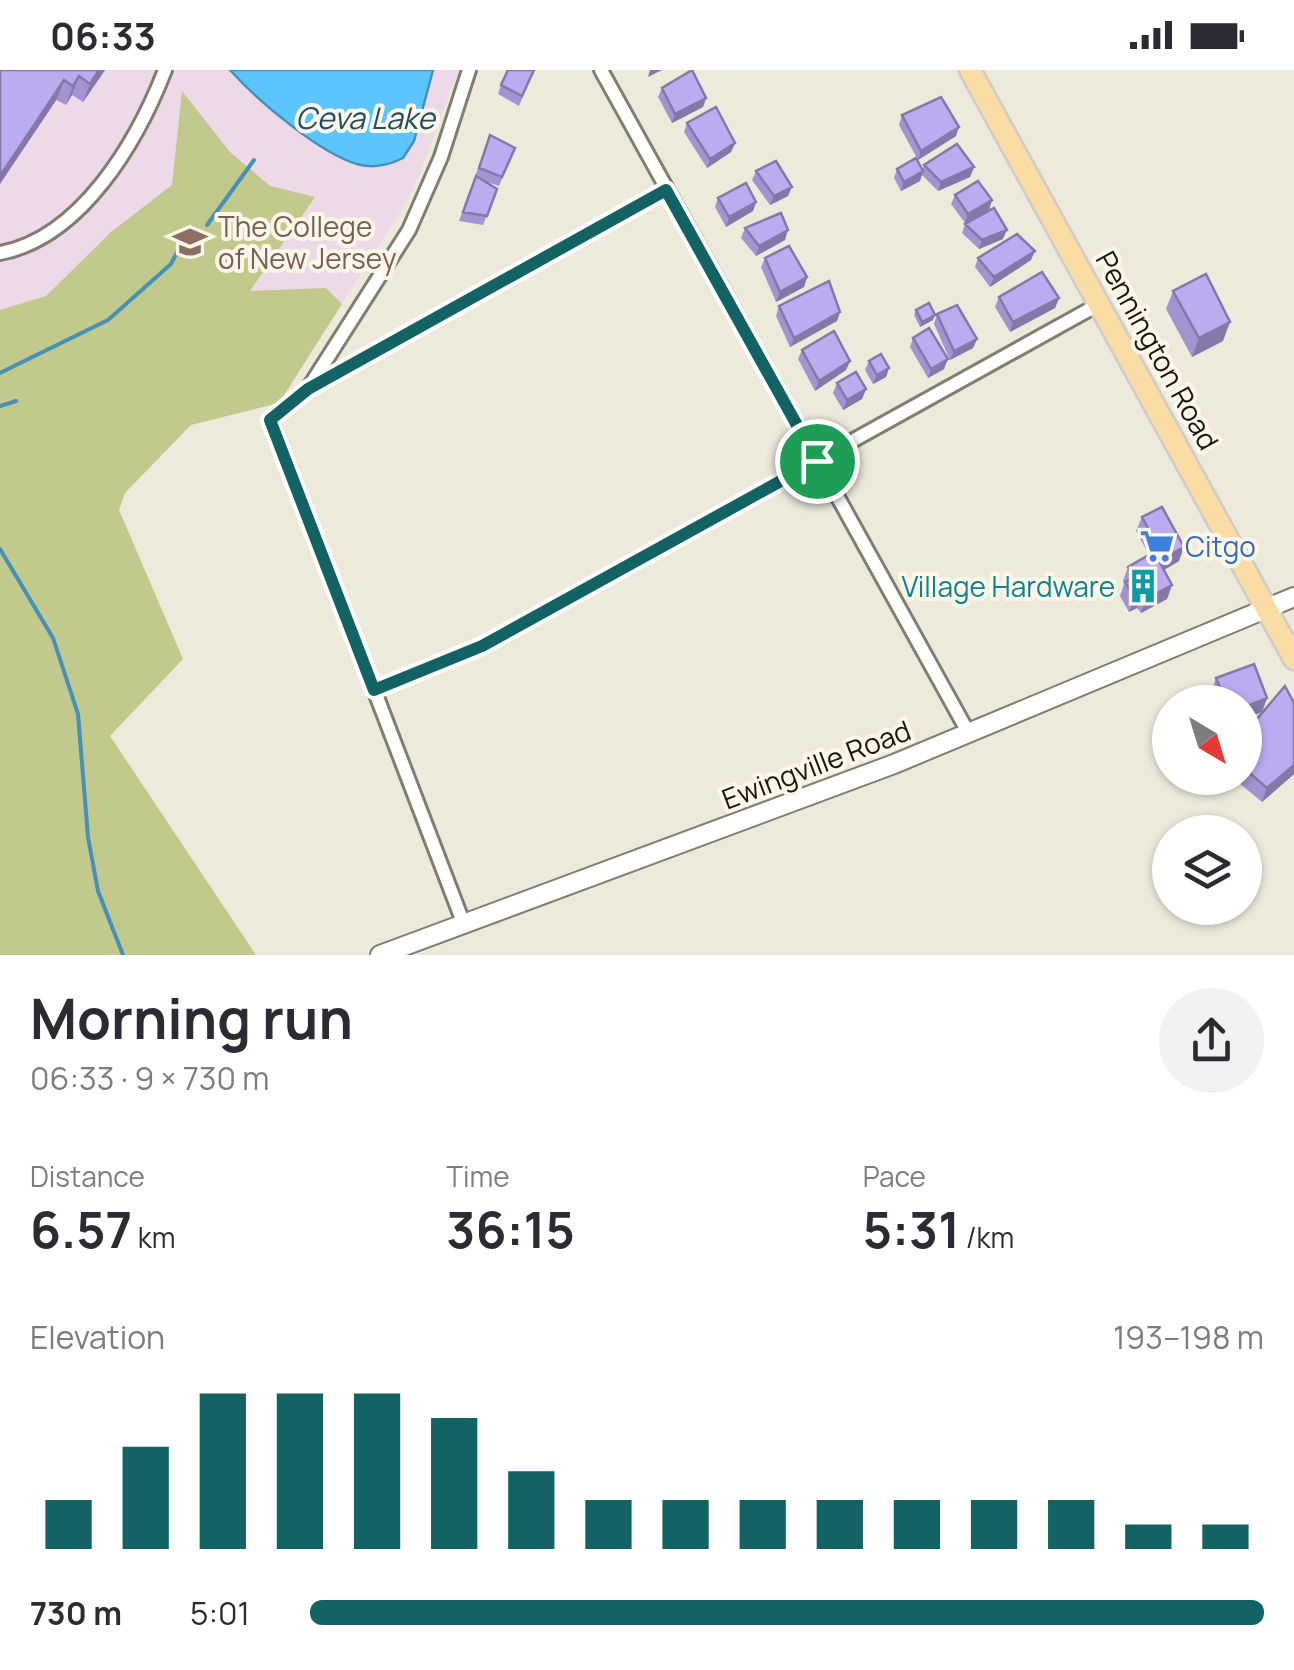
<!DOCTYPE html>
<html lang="en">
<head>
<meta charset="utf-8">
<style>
  :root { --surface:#fff; --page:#f2f2f3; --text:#2b2b33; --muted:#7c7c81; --accent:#136364 }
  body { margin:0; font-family:Manrope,sans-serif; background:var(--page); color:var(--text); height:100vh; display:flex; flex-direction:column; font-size:38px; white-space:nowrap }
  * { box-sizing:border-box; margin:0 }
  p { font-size:32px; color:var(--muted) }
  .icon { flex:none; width:55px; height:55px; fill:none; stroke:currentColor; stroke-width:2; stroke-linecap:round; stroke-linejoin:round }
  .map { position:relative; height:885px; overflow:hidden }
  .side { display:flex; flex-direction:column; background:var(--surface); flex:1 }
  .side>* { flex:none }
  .needle { width:65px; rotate:142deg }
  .tools { position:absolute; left:1152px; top:615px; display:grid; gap:20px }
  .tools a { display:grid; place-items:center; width:110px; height:110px; border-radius:50%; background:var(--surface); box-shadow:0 2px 8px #0004; font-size:50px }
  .pin { position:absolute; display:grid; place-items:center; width:85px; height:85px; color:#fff; margin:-42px; border:5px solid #fff; border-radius:50%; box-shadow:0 2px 10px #0007 }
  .round { display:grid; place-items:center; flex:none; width:105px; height:105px; border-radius:52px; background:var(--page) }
  .headline { display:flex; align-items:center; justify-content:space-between; height:170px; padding:0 30px }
  h1 { font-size:55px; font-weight:700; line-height:75px }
  .stats { display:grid; grid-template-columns:repeat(3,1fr); gap:15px; height:170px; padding:10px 30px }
  .stats div { display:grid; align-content:center }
  .stats b { font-size:50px; font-weight:700 }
  .stats small { font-size:28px; font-weight:400 }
  .stats p { font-size:28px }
  .chart { height:280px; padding:20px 30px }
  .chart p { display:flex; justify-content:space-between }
  .chart svg { width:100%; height:180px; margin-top:10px; stroke:var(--accent); stroke-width:6 }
  ul { padding:0 30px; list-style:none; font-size:32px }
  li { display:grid; grid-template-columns:160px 120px 1fr; align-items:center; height:75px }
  li i { height:25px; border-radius:12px; background:var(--accent) }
  .status { display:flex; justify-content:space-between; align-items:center; height:70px; padding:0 50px; background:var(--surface); direction:ltr }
  .status svg { height:28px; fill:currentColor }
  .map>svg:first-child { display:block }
  .education { fill:#edd9e8 }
  .green { fill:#c1c98d }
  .water { fill:#5cc5fe; stroke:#4790b7; stroke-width:2.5 }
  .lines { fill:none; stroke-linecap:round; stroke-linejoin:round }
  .stream { stroke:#4790b7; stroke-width:4 }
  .street-casing { stroke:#817d6f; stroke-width:18 }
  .secondary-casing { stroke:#817d6f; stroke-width:22 }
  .primary-casing { stroke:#cccccb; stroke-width:25 }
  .street { stroke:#fff; stroke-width:12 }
  .secondary { stroke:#fff; stroke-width:18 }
  .primary { stroke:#fbdca4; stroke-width:20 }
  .wall { fill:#a393d0 }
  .shaded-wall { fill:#8478a9 }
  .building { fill:#bdabf2; stroke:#8478a9; stroke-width:2.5 }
  .route-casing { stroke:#fff; stroke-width:20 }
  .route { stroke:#136364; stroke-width:12 }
  .labels { text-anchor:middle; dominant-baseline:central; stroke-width:8; stroke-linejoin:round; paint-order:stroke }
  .education-label { font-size:28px; fill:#785e54; stroke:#fcf7e8; text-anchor:start }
  .street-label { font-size:28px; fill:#171611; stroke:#fcf7e8 }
  .shop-label { font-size:28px; fill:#366cbe; stroke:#fcf7e8; text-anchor:start }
  .culture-label { font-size:28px; fill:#0d838f; stroke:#fcf7e8; text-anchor:end }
  .water-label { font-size:30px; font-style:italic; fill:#224d65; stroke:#fcf7e8 }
</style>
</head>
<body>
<div class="status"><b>06:33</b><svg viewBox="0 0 49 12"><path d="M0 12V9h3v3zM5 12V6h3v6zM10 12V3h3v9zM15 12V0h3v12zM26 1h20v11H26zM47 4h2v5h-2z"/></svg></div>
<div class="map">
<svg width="1294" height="885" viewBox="0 0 1294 885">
  <rect width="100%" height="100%" fill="#eeeadb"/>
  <path class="education" d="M0,0h459l-47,123 -133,210 -279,27z"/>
  <path class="green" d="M182,21l48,61 40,34 45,11 -65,94 76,-3 16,16 -63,99 -88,22 -66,68 -6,17 64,149 -73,77 146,219h-256v-645l46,-14 65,-64 61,-47z"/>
  <path class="water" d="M230,0h203l-19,71 -11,17c-14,7 -30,11 -46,6 -38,-11 -100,-64 -127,-94z"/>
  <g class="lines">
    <path class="stream" d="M207,155l47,-65
      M0,303l108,-53 63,-56 13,-25
      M0,336l16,-5
      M0,479l53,89 25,76 10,123 10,54 25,64"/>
    <g class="street-casing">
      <path id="street" d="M601,0l367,662
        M0,183c81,-15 137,-111 165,-183
        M309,317l100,-157 32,-73 28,-87
        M375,620l107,-44 619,-343
        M463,852l-192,-502 37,-31 358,-199"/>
    </g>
    <g class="secondary-casing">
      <path id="secondary" d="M380,885l514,-191 400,-167"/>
    </g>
    <g class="primary-casing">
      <path id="primary" d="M970,0l324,589"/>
    </g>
    <use href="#street" class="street"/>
    <use href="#secondary" class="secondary"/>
    <use href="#primary" class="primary"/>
  </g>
  <path class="wall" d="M0,0h105l-22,32 -11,-7 -6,10z
    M534,0l-15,36 -21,-12 3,-9z
    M662,18l44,10 -3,9 -31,16 -14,-26z
    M902,45l54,21 -38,24 -19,-35z
    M687,53l48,20 -4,9 -24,16 -23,-36z
    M490,65l25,13 -16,38 -15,-5 13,8 -14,36 -24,-4z
    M924,95l50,2 -4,10 -32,14 -16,-16 -2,6 -19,10 -7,-13 3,-9 25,1z
    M756,101l32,25 -18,9 -18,-25z
    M955,125l37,5 -3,10 -24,13 -14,-19z
    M718,128l38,4 -3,9 -27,16 -11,-20z
    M965,154l38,15 -24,10 -17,-16z
    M745,158l40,12 -29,16 -15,-18z
    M765,188l42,19 -3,10 -28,15 -15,-35z
    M978,188l53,2 -41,27 -15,-20z
    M1173,221l50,50 -31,16 -26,-48z
    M999,227l60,1 -4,10 -45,24 -15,-25z
    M779,236l61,6 -3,9 -47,26 -14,-31z
    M916,240l17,10 -13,7 -6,-12z
    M937,244l40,25 -4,9 -23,12 -16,-36z
    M913,268l31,31 -16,9 -18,-31z
    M802,280l48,11 -4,9 -31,21 -17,-32z
    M869,291l20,7 -3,9 -13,7 -8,-14z
    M837,313l29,6 -4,10 -19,11 -10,-17z
    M1142,447l37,44 -15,9 8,15 -5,14 -26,14 -4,-5 -8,4 -9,-16 4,-12 -1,-3 5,-14 21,-12 -13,-24z
    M1216,608l51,20 -5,14 -17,-10h-30l-4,-10z
    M1245,663l49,41 -32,28 -29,-24h12z"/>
  <path class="shaded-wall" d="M99,0h6l-22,32 7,-18z
    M650,0h12l-14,7z
    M79,6l-7,19 -6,10 7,-19z
    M64,10l-7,19 -57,85v-8z
    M706,28l-3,9 -31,16 3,-9z
    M959,57l-3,9 -38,24 3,-9z
    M735,73l-4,9 -24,16 3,-9z
    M974,97l-4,10 -32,14 3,-9z
    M923,101l-3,10 -19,10 3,-9z
    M792,117l-4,9 -18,9 4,-9z
    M992,130l-3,10 -24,13 3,-9z
    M756,132l-3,9 -27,16 3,-10z
    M788,160l-3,10 -29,16 3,-10z
    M1007,160l-4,9 -24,10 3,-9z
    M1035,181l-4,9 -41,27 4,-10z
    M807,207l-3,10 -28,15 4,-10z
    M1059,228l-4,10 -45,24 3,-10z
    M840,242l-3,9 -47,26 4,-9z
    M935,245l-2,5 -13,7 2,-5z
    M1230,252l-7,19 -31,16 7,-19z
    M977,269l-4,9 -23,12 4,-9z
    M948,289l-4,10 -16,9 3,-9z
    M850,291l-4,9 -31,21 4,-10z
    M889,298l-3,9 -13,7 4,-9z
    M866,319l-4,10 -19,11 4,-10z
    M1184,477l-5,14 -20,12 5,-15z
    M1172,515l-5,14 -26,14 5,-14z
    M1142,524l-5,14 -8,4 6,-14z
    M1267,628l-5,14 -17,7v-12z
    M1294,695v9l-32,28 5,-14z"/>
  <path class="building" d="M0,0h99l-9,14 -11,-8 -6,10 -9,-6 -64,96z
    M508,0h26l-12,26 -21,-11z
    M692,0l14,28 -31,16 -13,-26z
    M941,27l18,30 -38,24 -19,-36z
    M716,37l19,36 -25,16 -23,-36z
    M490,65l25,13 -13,29 -23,-9z
    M957,74l17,23 -33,15 -17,-17z
    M916,88l7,13 -19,11 -7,-13z
    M776,91l16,26 -18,9 -18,-25z
    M476,106l21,13 -10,27 -24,-4z
    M978,111l14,19 -24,14 -13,-19z
    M746,113l10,19 -27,15 -11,-19z
    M994,138l13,22 -25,10 -17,-16z
    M781,143l7,17 -29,16 -14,-18z
    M1017,164l18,17 -41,26 -16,-19z
    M789,176l18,31 -27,15 -15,-34z
    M1042,202l17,26 -46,24 -14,-25z
    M1206,204l24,48 -31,16 -26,-47z
    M829,211l11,31 -46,26 -15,-32z
    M929,233l6,12 -13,7 -6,-12z
    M957,235l20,34 -23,12 -17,-37z
    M929,258l19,31 -17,10 -18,-31z
    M834,261l16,30 -31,20 -17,-31z
    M881,284l8,14 -12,7 -8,-14z
    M856,302l10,17 -19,11 -10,-17z
    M1162,437l22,40 -20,11 -22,-41z
    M1154,482l18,33 -26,14 -4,-5 -7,4 -10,-16 9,-4 -6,-11z
    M1254,594l13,34 -22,9v-5h-19l-10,-24z
    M1285,616l9,17v62l-27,23 -22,-19v-36z"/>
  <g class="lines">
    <g class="route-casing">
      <path id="route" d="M666,120l151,271 -335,185 -108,44 -104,-270 38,-31z"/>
    </g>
    <use href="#route" class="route"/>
  </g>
  <defs>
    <g id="university-bare" transform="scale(2.7)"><path d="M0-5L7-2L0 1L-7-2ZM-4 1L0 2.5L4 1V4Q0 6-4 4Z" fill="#8d6e63" stroke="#fcf7e8" stroke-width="2.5" paint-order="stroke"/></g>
    <g id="supermarket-bare" transform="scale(2.7)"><path d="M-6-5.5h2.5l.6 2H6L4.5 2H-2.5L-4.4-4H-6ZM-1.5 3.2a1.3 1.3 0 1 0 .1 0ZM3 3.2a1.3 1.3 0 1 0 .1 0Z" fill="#3f7fe0" stroke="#fcf7e8" stroke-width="2.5" paint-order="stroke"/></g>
    <g id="building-bare" transform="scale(2.7)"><path d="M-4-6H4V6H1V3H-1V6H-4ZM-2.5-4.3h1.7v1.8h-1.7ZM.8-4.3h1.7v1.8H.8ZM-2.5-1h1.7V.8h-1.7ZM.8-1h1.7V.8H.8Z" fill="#0f9aa8" stroke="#fcf7e8" stroke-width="2.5" paint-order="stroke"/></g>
  </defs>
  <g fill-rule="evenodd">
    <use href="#university-bare" x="190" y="172"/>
    <use href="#supermarket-bare" x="1157" y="476"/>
    <use href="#building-bare" x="1143" y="516"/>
  </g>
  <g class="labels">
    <g class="education-label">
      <text x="218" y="156">The College<tspan x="218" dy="32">of New Jersey</tspan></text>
    </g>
    <g class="street-label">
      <text transform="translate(1158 280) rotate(61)">Pennington Road</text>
      <text transform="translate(816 694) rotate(-21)">Ewingville Road</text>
    </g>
    <g class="shop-label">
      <text x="1185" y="476">Citgo</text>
    </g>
    <g class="culture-label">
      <text x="1115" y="516">Village Hardware</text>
    </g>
    <g class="water-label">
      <text x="365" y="47">Ceva Lake</text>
    </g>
  </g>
</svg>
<div class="tools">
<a><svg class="needle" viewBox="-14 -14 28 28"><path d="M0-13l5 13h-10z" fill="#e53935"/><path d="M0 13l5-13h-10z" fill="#7c7c81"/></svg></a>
<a><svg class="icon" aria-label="layers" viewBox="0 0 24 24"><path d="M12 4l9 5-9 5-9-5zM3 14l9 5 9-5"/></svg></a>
</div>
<div class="pin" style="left:817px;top:391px;background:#1e9e55"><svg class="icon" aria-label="arrive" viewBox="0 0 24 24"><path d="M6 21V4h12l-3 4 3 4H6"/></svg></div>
</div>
<section class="side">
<div class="headline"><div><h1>Morning run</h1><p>06:33 · 9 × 730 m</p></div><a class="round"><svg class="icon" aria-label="share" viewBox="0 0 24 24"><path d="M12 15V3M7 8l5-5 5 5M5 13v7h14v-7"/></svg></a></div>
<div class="stats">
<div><p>Distance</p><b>6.57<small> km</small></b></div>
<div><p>Time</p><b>36:15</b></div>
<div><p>Pace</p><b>5:31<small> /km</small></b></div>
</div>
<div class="chart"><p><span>Elevation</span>193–198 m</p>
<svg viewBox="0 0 160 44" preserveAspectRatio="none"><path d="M5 44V32M15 44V19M25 44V6M35 44V6M45 44V6M55 44V12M65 44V25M75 44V32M85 44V32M95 44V32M105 44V32M115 44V32M125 44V32M135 44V32M145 44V38M155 44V38"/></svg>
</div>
<ul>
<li><b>730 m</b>5:01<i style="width:100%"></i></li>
</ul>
</section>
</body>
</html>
